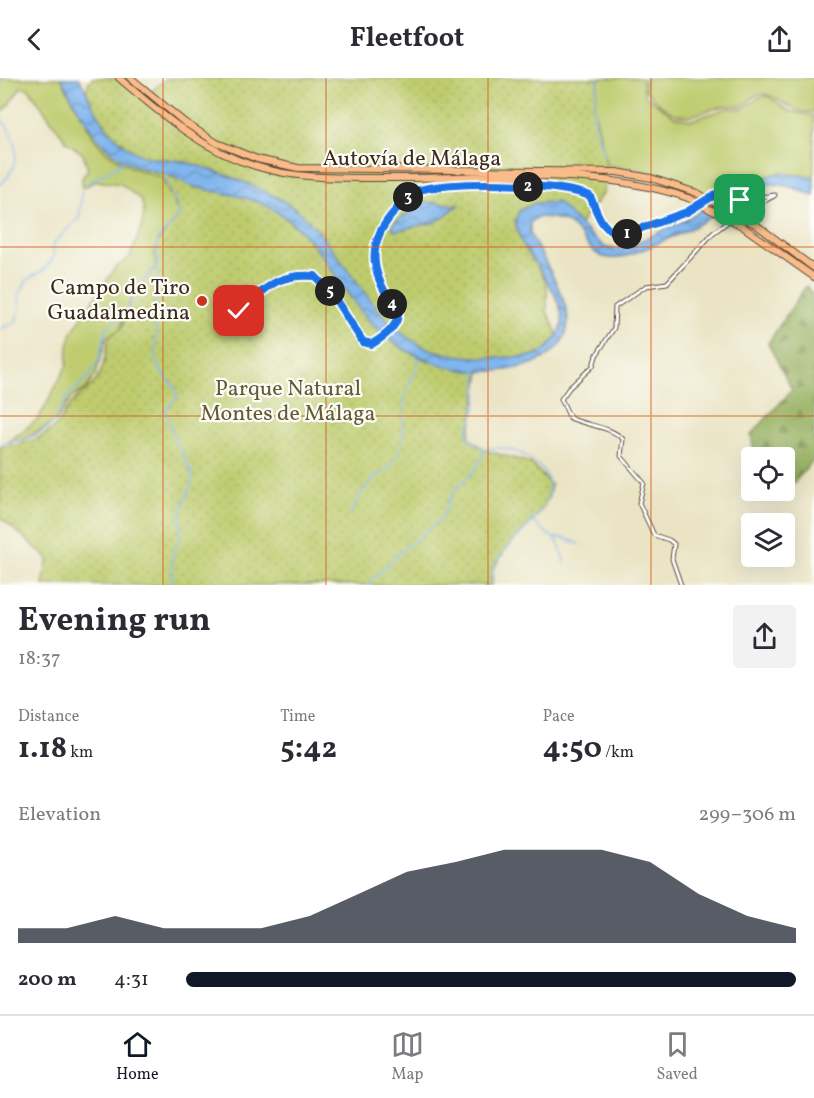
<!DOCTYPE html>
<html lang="en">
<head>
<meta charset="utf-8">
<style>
  :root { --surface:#fff; --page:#f2f2f3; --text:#2b2b33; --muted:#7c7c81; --line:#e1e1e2; --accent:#111827 }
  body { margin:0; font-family:Vollkorn,serif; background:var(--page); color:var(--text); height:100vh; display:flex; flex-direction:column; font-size:22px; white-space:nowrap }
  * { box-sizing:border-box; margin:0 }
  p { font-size:20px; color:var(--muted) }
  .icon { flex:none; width:33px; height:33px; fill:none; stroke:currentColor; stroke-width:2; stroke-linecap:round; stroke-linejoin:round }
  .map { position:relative; height:507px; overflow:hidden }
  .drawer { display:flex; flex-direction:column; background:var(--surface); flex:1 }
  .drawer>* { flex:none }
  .tools { position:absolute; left:741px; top:369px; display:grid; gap:12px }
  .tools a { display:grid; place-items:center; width:54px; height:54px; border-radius:6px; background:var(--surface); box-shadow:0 6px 24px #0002; font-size:30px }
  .pin { position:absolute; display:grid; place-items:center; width:51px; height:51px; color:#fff; margin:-26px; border-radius:12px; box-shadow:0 3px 9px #0006 }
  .km { position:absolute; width:30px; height:30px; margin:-15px; border-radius:50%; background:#222; color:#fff; font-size:16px; line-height:30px; text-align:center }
  .round { display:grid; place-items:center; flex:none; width:63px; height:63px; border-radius:6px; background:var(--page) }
  .overview { display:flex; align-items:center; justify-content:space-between; height:102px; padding:0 18px }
  h1 { font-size:33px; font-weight:700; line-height:45px }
  .metrics { display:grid; grid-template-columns:repeat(3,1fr); gap:9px; height:102px; padding:6px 18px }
  .metrics div { display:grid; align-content:center }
  .metrics b { font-size:30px; font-weight:700 }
  .metrics small { font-size:16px; font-weight:400 }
  .metrics p { font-size:16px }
  .chart { height:168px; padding:12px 18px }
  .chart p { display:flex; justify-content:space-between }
  .chart svg { width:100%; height:108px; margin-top:6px; fill:var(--accent); opacity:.7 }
  ul { padding:0 18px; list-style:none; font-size:20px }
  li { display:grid; grid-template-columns:96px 72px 1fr; align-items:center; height:45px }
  li i { height:15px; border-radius:8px; background:var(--accent) }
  header { display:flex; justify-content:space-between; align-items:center; height:78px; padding:0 18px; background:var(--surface); font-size:27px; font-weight:700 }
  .dock { display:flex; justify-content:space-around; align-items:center; height:84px; border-top:2px solid var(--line); background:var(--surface); font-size:16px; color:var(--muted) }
  .dock a { display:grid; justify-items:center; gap:3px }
  .dock .active { color:var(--accent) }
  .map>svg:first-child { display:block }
  .grass { fill:#becc6e; stroke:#7c7b46; stroke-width:1.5 }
  .forest { fill:url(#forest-firs); stroke:#686d40; stroke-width:1.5 }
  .park { fill:url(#park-dots); stroke:#7c7b46; stroke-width:1.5 }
  .water { fill:url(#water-waves); stroke:#5e7086; stroke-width:1.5 }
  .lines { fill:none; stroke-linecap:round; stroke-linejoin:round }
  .stream { stroke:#80b6ee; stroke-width:1.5 }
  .street-casing { stroke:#554637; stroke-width:5 }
  .highway-casing { stroke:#554637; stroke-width:8 }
  .street { stroke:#fff; stroke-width:3 }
  .highway { stroke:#f9bc89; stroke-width:6 }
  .highway-bridge-casing { stroke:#554637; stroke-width:8; stroke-linecap:butt }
  .highway-bridge { stroke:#f9bc89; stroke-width:6 }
  .route-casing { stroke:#fff; stroke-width:12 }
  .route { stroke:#1a73e8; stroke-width:8 }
  .grid { fill:none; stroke:#d7540e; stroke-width:1.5; stroke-opacity:0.55 }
  .poi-dot { fill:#c8321e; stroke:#fdfcf7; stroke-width:2 }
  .labels { text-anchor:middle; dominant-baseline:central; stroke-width:4.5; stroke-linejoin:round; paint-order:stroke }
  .street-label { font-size:22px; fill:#3b2a1e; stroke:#fdfcf7 }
  .poi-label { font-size:22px; fill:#3b2a1e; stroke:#fdfcf7; text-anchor:end }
  .park-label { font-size:22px; fill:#625b36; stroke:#fdfcf7 }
</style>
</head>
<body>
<header><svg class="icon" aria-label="back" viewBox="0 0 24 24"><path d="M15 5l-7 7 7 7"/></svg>Fleetfoot<svg class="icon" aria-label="share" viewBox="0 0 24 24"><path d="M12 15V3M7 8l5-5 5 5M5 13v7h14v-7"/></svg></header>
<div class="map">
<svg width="814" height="507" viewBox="0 0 814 507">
  <defs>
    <pattern id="forest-firs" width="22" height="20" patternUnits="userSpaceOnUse" patternTransform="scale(1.5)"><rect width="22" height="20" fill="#96b061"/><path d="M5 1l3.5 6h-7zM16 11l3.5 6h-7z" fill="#7c8f4f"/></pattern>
    <pattern id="park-dots" width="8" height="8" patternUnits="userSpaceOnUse" patternTransform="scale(1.5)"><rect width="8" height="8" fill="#becc6e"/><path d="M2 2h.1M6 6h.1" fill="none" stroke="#a4af5f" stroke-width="1.8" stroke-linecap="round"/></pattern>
    <pattern id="water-waves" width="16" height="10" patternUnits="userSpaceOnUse" patternTransform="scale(1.5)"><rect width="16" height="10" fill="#80b6ee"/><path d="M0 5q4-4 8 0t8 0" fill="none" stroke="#6a94c0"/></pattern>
  </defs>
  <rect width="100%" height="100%" fill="#fdfcf7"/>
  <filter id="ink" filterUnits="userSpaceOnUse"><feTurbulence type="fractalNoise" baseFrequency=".0167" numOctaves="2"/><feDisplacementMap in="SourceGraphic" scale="12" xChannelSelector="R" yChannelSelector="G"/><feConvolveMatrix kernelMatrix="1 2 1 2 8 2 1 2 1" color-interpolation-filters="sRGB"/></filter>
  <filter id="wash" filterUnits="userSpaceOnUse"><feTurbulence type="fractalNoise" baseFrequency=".008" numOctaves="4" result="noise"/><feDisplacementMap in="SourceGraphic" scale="24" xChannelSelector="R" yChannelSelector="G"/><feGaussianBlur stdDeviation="1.35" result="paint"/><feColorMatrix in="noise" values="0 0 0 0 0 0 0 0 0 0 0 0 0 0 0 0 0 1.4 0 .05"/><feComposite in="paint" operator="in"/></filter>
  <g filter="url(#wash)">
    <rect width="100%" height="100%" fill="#eae4c4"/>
    <path class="grass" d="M0,0h61l20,37 117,73 -37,72 -37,56 -4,13 -14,9 -10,36 -10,15 -15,9 -15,23 -30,18 -18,3 30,-23 6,-10 23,-44 1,-19 4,-14 43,-64 15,-11 12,-31 2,-15 -3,-11 -20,-16 -25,-3 -14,7v-10l6,-9 -5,-15 -17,-13 -37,-52 -8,-2 -16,23 -5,1z
      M559,0h83l2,17 31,22 16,3 38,-12 14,1 17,-12 8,-1 21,15 25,5v61c-29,-3 -63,-5 -86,17l-8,-3 -8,5c-15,-7 -29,-14 -44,-19 -38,-12 -77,-13 -117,-14z
      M645,0h169v34c-23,4 -43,-24 -57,-17 -5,2 -9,8 -15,11 -44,-5 -52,34 -97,-16z"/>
    <path class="forest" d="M806,208l8,11v162l-20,24 -9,-3 -1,-22 -29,-1 -4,-22 41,-45 -24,-47z"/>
    <path class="park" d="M92,0h34l20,18 21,-18h432l-5,30 12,56 -2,28 -26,34 -38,-18 -14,18 5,26 16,34v25l10,22 -3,14 -41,17 -32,2 -12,72 18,13 44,12 20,22 -3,14 -10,16 -32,34 -14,21v15h-449l5,-27 -48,-41v-70c20,-2 40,-6 56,-21 7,-7 10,-19 19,-26 10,-10 19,-13 25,-26 5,-11 6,-25 9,-37l13,-9 10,-33 24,-29c-5,-31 11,-29 23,-53l-18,-36c-36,-8 -83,-33 -76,-77 1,-9 1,-15 7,-22z"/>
    <path class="water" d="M61,0h18c11,20 21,46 39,61 29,27 40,15 71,24 29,8 62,21 89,35 25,13 41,33 58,56 62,83 72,108 183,103 13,0 24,-3 32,-13 5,-6 10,-13 11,-20 3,-26 -28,-59 -40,-81 -3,-7 -5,-14 -7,-21l4,-11 16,-8 22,-1 37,36 11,9 11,2 14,-3 55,-26 40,-23 10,-10 22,-8 22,-6 35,4v19c-13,-5 -29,-13 -44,-12 -22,2 -38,20 -56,31 -22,14 -46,24 -70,34 -10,4 -25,11 -35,9 -30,-4 -22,-43 -72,-41l-7,6v11c11,21 38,65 38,87 -2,50 -79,56 -116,47 -20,-5 -41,-14 -58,-25 -49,-33 -66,-100 -117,-131 -27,-17 -49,-17 -78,-24 -11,-2 -22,-10 -33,-14 -10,-3 -21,-4 -31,-8 -37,-15 -56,-54 -74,-88z
      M426,124l33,3 -23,17 -41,9 -3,-4 3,-5z"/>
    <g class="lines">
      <path class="stream" d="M598,0l-4,29 1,19 9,30
        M0,10l3,-10
        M0,39c19,23 23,47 0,68
        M166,96c-1,15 16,27 12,41 -2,12 -17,15 -21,26l-1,118c3,16 19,23 22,37l-13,14 8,24 19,40v9l-11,27 -1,28 -7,17 -1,30
        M84,107c13,-9 32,-15 41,-26
        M0,251l15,-6 5,-15 -1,-13 8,-15 18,-11 8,-11 1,-15 25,-25 3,-26
        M477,290c0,25 3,38 -10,62l2,9 15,10c17,-3 33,0 48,11 47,35 -16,70 -35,101l-5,9 -1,15
        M0,367l31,-8 16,-8 8,-9 12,-23 22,-21 10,-16 8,-33 18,-12 14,-29 16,-20
        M350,436l13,-23 13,-15 13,-7 10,-15 4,-18 1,-37 15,-37 -3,-7
        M532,443l26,21 7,21
        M554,460h10l15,6
        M367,507l32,-31 43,-36 12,-28 19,-18 9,-13 2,-9"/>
    </g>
  </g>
  <g filter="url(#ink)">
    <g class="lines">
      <g class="street-casing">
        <path id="street" d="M740,136l34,-18
          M222,252l53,-50 18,-6 22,2 17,18 31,48 9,2c12,-6 27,-18 26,-32 -26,-35 -35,-66 -3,-101 5,-6 12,-17 19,-19 32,-13 145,-9 176,4 8,18 11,35 32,39l65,-23 29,-18 24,6 35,-5
          M681,507l-9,-26 2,-15 -5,-4 -15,-5 -15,-32 5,-20 -23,-27 2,-17c-13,-13 -36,-13 -53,-21l-9,-19 8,-11 24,-22 3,-10 18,-28 1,-21 31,-21 21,-3 46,-50 16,-12"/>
      </g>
      <g class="highway-casing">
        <path id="highway" d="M119,0c42,36 83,72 136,88 41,13 84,12 127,12 101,1 209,-13 306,20
          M131,0l53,44 33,21 40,16 41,9 319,4 34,6 46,15
          M755,146l59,44
          M742,148l72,51"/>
      </g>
      <use href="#street" class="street"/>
      <use href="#highway" class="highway"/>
      <g class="highway-bridge-casing">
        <path id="highway-bridge" d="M697,115l58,31
          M688,120l54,28"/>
      </g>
      <use href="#highway-bridge" class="highway-bridge"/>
    </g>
  </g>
  <g class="lines" filter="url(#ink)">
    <g class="route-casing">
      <path id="route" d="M239,233c28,-23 37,-38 76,-35l17,18 31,48 9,2c12,-7 27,-18 26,-32 -26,-35 -35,-66 -3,-101 5,-6 12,-17 19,-19 32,-13 145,-9 176,4 8,18 11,35 32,39l65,-23 29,-18 24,6"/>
    </g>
    <use href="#route" class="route"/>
  </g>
  <path class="grid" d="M163,0v507M326,0v507M488,0v507M651,0v507M0,169h814M0,338h814"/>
  <circle class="poi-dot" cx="202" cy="223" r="6"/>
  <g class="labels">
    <g class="street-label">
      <text x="412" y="81">Autovía de Málaga</text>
    </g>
    <g class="poi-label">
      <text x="190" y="210">Campo de Tiro<tspan x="190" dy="25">Guadalmedina</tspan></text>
    </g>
    <g class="park-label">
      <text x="288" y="311">Parque Natural<tspan x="288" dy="25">Montes de Málaga</tspan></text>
    </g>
  </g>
</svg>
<div class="tools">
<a><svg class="icon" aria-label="locate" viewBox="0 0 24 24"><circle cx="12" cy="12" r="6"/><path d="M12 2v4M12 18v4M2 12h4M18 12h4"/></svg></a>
<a><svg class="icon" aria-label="layers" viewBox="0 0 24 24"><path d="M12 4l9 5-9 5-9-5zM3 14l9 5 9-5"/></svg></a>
</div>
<div class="pin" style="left:740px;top:122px;background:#1e9e55"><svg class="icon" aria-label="arrive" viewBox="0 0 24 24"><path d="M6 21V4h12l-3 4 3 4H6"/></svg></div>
<div class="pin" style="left:239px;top:233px;background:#d93025"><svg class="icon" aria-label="check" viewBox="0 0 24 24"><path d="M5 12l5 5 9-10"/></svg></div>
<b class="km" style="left:627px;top:156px">1</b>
<b class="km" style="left:528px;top:109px">2</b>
<b class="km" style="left:408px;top:119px">3</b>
<b class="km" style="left:392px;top:226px">4</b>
<b class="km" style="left:330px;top:213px">5</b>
</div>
<section class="drawer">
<div class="overview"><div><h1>Evening run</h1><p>18:37</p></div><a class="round"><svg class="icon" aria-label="share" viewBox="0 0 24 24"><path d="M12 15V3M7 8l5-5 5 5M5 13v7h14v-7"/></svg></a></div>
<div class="metrics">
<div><p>Distance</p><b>1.18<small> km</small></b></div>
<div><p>Time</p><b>5:42</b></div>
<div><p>Pace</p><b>4:50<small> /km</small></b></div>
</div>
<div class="chart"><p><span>Elevation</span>299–306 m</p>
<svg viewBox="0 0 160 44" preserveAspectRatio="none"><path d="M0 44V38L10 38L20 33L30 38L40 38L50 38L60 33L70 24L80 15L90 11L100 6L110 6L120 6L130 11L140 24L150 33L160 38V44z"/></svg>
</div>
<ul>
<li><b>200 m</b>4:31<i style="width:100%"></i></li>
</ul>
</section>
<nav class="dock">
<a class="active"><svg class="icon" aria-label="home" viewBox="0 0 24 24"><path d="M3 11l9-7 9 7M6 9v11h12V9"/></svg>Home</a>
<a><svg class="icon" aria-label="map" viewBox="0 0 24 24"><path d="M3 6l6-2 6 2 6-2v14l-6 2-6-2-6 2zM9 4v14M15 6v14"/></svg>Map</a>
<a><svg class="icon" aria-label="saved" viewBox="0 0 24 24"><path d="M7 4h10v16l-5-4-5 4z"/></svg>Saved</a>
</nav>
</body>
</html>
